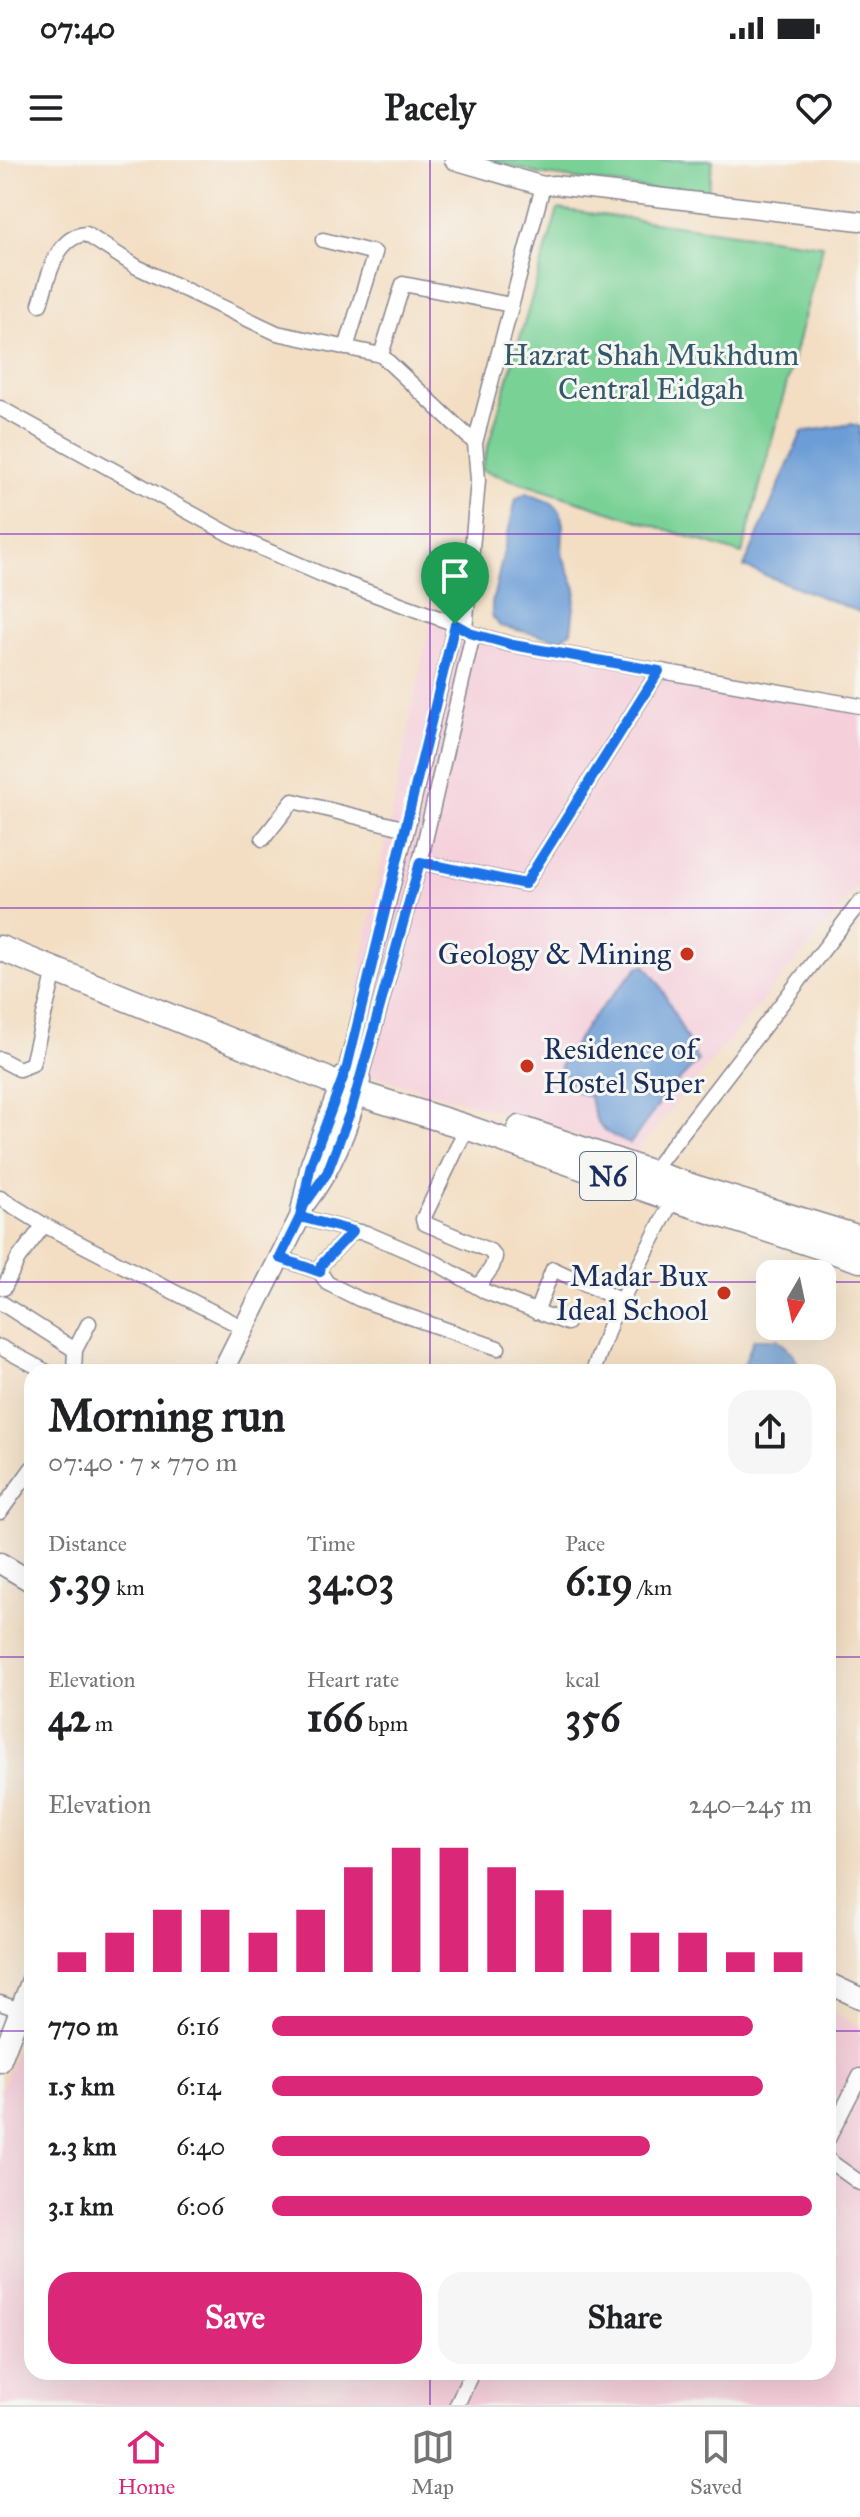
<!DOCTYPE html>
<html lang="en">
<head>
<meta charset="utf-8">
<style>
  :root { --surface:#fff; --page:#f6f6f6; --text:#202124; --muted:#757577; --line:#e0e0e0; --accent:#db2777 }
  body { margin:0; font-family:"IM FELL Great Primer",serif; background:var(--page); color:var(--text); height:100vh; display:flex; flex-direction:column; font-size:30px; white-space:nowrap }
  * { box-sizing:border-box; margin:0 }
  p { font-size:26px; color:var(--muted) }
  .icon { flex:none; width:44px; height:44px; fill:none; stroke:currentColor; stroke-width:2; stroke-linecap:round; stroke-linejoin:round }
  .map { position:relative; flex:1; overflow:hidden }
  .details { position:absolute; left:24px; top:1204px; width:812px; height:1016px; display:flex; flex-direction:column; background:var(--surface); border-radius:24px; box-shadow:0 8px 32px #0002 }
  .details>* { flex:none }
  .needle { width:52px; rotate:189deg }
  .buttons { position:absolute; left:756px; top:1100px; display:grid; gap:16px }
  .buttons a { display:grid; place-items:center; width:80px; height:80px; border-radius:16px; background:var(--surface); box-shadow:0 8px 32px #0002; font-size:40px }
  .pin { position:absolute; display:grid; place-items:center; width:68px; height:68px; color:#fff; margin:-82px -34px; border-radius:50% 50% 50% 0; rotate:-45deg; box-shadow:0 0 8px #0007 }
  .pin .icon { rotate:45deg }
  .round { display:grid; place-items:center; flex:none; width:84px; height:84px; border-radius:24px; background:var(--page) }
  .overview { display:flex; align-items:center; justify-content:space-between; height:136px; padding:0 24px }
  h1 { font-size:44px; font-weight:700; line-height:60px }
  .metrics { display:grid; grid-template-columns:repeat(3,1fr); gap:12px; height:136px; padding:8px 24px }
  .metrics div { display:grid; align-content:center }
  .metrics b { font-size:40px; font-weight:700 }
  .metrics small { font-size:22px; font-weight:400 }
  .metrics p { font-size:22px }
  .chart { height:224px; padding:16px 24px }
  .chart p { display:flex; justify-content:space-between }
  .chart svg { width:100%; height:144px; margin-top:8px; stroke:var(--accent); stroke-width:6 }
  .button { display:flex; gap:16px; margin-top:auto; padding:16px 24px }
  .button a { flex:1; height:92px; border-radius:24px; background:var(--accent); color:#fff; font-size:32px; font-weight:700; line-height:92px; text-align:center }
  .button a+a { background:var(--page); color:var(--text) }
  ul { padding:0 24px; list-style:none; font-size:26px }
  li { display:grid; grid-template-columns:128px 96px 1fr; align-items:center; height:60px }
  li i { height:20px; border-radius:10px; background:var(--accent) }
  .status { display:flex; justify-content:space-between; align-items:center; height:56px; padding:0 40px; background:var(--surface); direction:ltr }
  .status svg { height:22px; fill:currentColor }
  header { display:flex; justify-content:space-between; align-items:center; height:104px; padding:0 24px; background:var(--surface); font-size:36px; font-weight:700 }
  .tab-bar { display:flex; justify-content:space-around; align-items:center; height:112px; border-top:2px solid var(--line); background:var(--surface); font-size:22px; color:var(--muted) }
  .tab-bar a { display:grid; justify-items:center; gap:4px }
  .tab-bar .current { color:var(--accent) }
  .map>svg:first-child { display:block }
  .built { fill:#f5cfda }
  .green { fill:#7ad196; stroke:#4a807a; stroke-width:2 }
  .water { fill:#6c9dd6; stroke:#44669a; stroke-width:2 }
  .lines { fill:none; stroke-linecap:round; stroke-linejoin:round }
  .minor-casing { stroke:#878690; stroke-width:17 }
  .tertiary-casing { stroke:#878690; stroke-width:21 }
  .secondary-casing { stroke:#878690; stroke-width:23 }
  .trunk-casing { stroke:#878690; stroke-width:27 }
  .minor { stroke:#fff; stroke-width:14 }
  .tertiary { stroke:#fff; stroke-width:18 }
  .secondary { stroke:#fff; stroke-width:20 }
  .trunk { stroke:#fff; stroke-width:24 }
  .route-casing { stroke:#fff; stroke-width:16 }
  .route { stroke:#1a73e8; stroke-width:10 }
  .grid { fill:none; stroke:#7b2cbf; stroke-width:2; stroke-opacity:0.55 }
  .poi-dot { fill:#c8321e; stroke:#f6f6f2; stroke-width:3 }
  .labels { text-anchor:middle; dominant-baseline:central; stroke-width:6; stroke-linejoin:round; paint-order:stroke }
  .shield { fill:#f6f6f2; stroke:#5d6b8a; stroke-width:2 }
  .shield-label { font-size:28px; font-weight:bold; fill:#1b2f5e }
  .park-label { font-size:30px; fill:#33586c; stroke:#f6f6f2 }
  .poi-label { font-size:30px; fill:#1b2f5e; stroke:#f6f6f2; text-anchor:end }
</style>
</head>
<body>
<div class="status"><b>07:40</b><svg viewBox="0 0 49 12"><path d="M0 12V9h3v3zM5 12V6h3v6zM10 12V3h3v9zM15 12V0h3v12zM26 1h20v11H26zM47 4h2v5h-2z"/></svg></div>
<header><svg class="icon" aria-label="menu" viewBox="0 0 24 24"><path d="M4 6h16M4 12h16M4 18h16"/></svg>Pacely<svg class="icon" aria-label="heart" viewBox="0 0 24 24"><path d="M12 20l-8-8c-3-5 5-10 8-4 3-6 11-1 8 4z"/></svg></header>
<div class="map">
<svg width="860" height="2245" viewBox="0 0 860 2245">
  <rect width="100%" height="100%" fill="#f6f6f2"/>
  <filter id="ink" filterUnits="userSpaceOnUse"><feTurbulence type="fractalNoise" baseFrequency=".0125" numOctaves="2"/><feDisplacementMap in="SourceGraphic" scale="16" xChannelSelector="R" yChannelSelector="G"/><feConvolveMatrix kernelMatrix="1 2 1 2 8 2 1 2 1" color-interpolation-filters="sRGB"/></filter>
  <filter id="wash" filterUnits="userSpaceOnUse"><feTurbulence type="fractalNoise" baseFrequency=".006" numOctaves="4" result="noise"/><feDisplacementMap in="SourceGraphic" scale="32" xChannelSelector="R" yChannelSelector="G"/><feGaussianBlur stdDeviation="1.8" result="paint"/><feColorMatrix in="noise" values="0 0 0 0 0 0 0 0 0 0 0 0 0 0 0 0 0 1.4 0 .05"/><feComposite in="paint" operator="in"/></filter>
  <g filter="url(#wash)">
    <rect width="100%" height="100%" fill="#f3dec3"/>
    <path class="built" d="M431,456l42,18 387,76v175l-224,267 -291,-85 23,-136z
      M32,1849v363h796v-362l32,16v379h-860v-313z"/>
    <path class="green" d="M488,0h225l-6,37 -168,-23z
      M558,49l265,36 -81,309 -261,-84z"/>
    <path class="water" d="M852,264l8,3v185l-116,-45 58,-135z
      M526,333l26,10 8,8 3,14 -1,29 14,35 -5,42 -10,9 -61,-14 -8,-9v-14l24,-104z
      M645,805l15,20 38,76 -31,32 -37,51c-28,-13 -35,-16 -40,-47l-13,-5 -17,-26 32,-48 46,-51z
      M754,1179h23l16,14 8,19h-60z"/>
  </g>
  <g filter="url(#ink)">
    <g class="lines">
      <g class="minor-casing">
        <path id="minor" d="M323,80l52,13 -29,95
          M40,144c8,-24 14,-67 46,-70l51,33 140,66 104,22 94,88
          M381,195l22,-71 108,21
          M0,248l231,127 99,43 125,46 18,10 40,11 347,61
          M465,470l13,-150 -3,-37 68,-257
          M263,679l30,-38 114,28
          M420,702l105,22 134,-213
          M0,899l19,10 13,-5 23,-93
          M344,916l63,-247 48,-205
          M360,920l60,-218 53,-228
          M467,967l-44,92 1,4 66,28 5,6 -3,10 -14,20
          M648,1017l212,-275
          M0,1038l44,27 200,103
          M300,1057l53,14
          M280,1098l40,14
          M4,1128l14,-29 26,-34
          M0,1142l75,48
          M536,1152l17,-43 69,32
          M0,1187l47,25
          M498,1188l-139,-49 -32,-16 -7,-11 1,-7 32,-34 13,2 72,31 48,28 81,31
          M74,1212l1,-22 14,-27
          M593,1212l18,-51 62,-122
          M0,1352l32,-44
          M0,1843l20,7
          M828,1979l32,-63
          M828,2000l32,23
          M457,2245l15,-33"/>
      </g>
      <g class="tertiary-casing">
        <path id="tertiary" d="M454,0l89,26 12,-1 305,36"/>
      </g>
      <g class="secondary-casing">
        <path id="secondary" d="M306,1042c27,-35 44,-80 54,-122
          M222,1212l78,-155 11,-53 33,-88
          M0,1403l32,19
          M828,1823l32,15
          M0,1902l32,-82"/>
      </g>
      <g class="trunk-casing">
        <path id="trunk" d="M0,788l326,131 18,10 119,37 210,73 187,61
          M520,968l177,60 163,50"/>
      </g>
      <use href="#minor" class="minor"/>
      <use href="#tertiary" class="tertiary"/>
      <use href="#secondary" class="secondary"/>
      <use href="#trunk" class="trunk"/>
    </g>
  </g>
  <g class="lines" filter="url(#ink)">
    <g class="route-casing">
      <path id="route" d="M455,464l-108,443 -36,97 -11,53 -20,41 40,14 1,-7 32,-34 -53,-14 4,-12 23,-32 25,-66 68,-245 105,22 134,-213 -146,-26 -40,-11 -18,-10"/>
    </g>
    <use href="#route" class="route"/>
  </g>
  <path class="grid" d="M430,0v1212M0,374h860M0,748h860M0,1122h770M822,1122h38M0,1497h32M828,1497h32M0,1871h32M828,1871h32M430,2212v33"/>
  <g class="poi-dot">
    <circle cx="687" cy="794" r="8"/>
    <circle cx="527" cy="906" r="8"/>
    <circle cx="724" cy="1133" r="8"/>
  </g>
  <g class="labels">
    <rect class="shield" x="580" y="992" width="56" height="48" rx="6"/>
    <g class="shield-label">
      <text x="608" y="1016">N6</text>
    </g>
    <g class="park-label">
      <text x="651" y="195">Hazrat Shah Mukhdum<tspan x="651" dy="34">Central Eidgah</tspan></text>
    </g>
    <g class="poi-label">
      <text x="671" y="794">Geology &amp; Mining</text>
      <text x="543" y="889" text-anchor="start">Residence of<tspan x="543" dy="34">Hostel Super</tspan></text>
      <text x="708" y="1116">Madar Bux<tspan x="708" dy="34">Ideal School</tspan></text>
    </g>
  </g>
</svg>
<div class="buttons">
<a><svg class="needle" viewBox="-14 -14 28 28"><path d="M0-13l5 13h-10z" fill="#e53935"/><path d="M0 13l5-13h-10z" fill="#757577"/></svg></a>
</div>
<div class="pin" style="left:455px;top:464px;background:#1e9e55"><svg class="icon" aria-label="arrive" viewBox="0 0 24 24"><path d="M6 21V4h12l-3 4 3 4H6"/></svg></div>
<section class="details">
<div class="overview"><div><h1>Morning run</h1><p>07:40 · 7 × 770 m</p></div><a class="round"><svg class="icon" aria-label="share" viewBox="0 0 24 24"><path d="M12 15V3M7 8l5-5 5 5M5 13v7h14v-7"/></svg></a></div>
<div class="metrics">
<div><p>Distance</p><b>5.39<small> km</small></b></div>
<div><p>Time</p><b>34:03</b></div>
<div><p>Pace</p><b>6:19<small> /km</small></b></div>
</div>
<div class="metrics">
<div><p>Elevation</p><b>42<small> m</small></b></div>
<div><p>Heart rate</p><b>166<small> bpm</small></b></div>
<div><p>kcal</p><b>356</b></div>
</div>
<div class="chart"><p><span>Elevation</span>240–245 m</p>
<svg viewBox="0 0 160 44" preserveAspectRatio="none"><path d="M5 44V38M15 44V32M25 44V25M35 44V25M45 44V32M55 44V25M65 44V12M75 44V6M85 44V6M95 44V12M105 44V19M115 44V25M125 44V32M135 44V32M145 44V38M155 44V38"/></svg>
</div>
<ul>
<li><b>770 m</b>6:16<i style="width:89%"></i></li>
<li><b>1.5 km</b>6:14<i style="width:91%"></i></li>
<li><b>2.3 km</b>6:40<i style="width:70%"></i></li>
<li><b>3.1 km</b>6:06<i style="width:100%"></i></li>
</ul>
<div class="button"><a>Save</a><a>Share</a></div>
</section>
</div>
<nav class="tab-bar">
<a class="current"><svg class="icon" aria-label="home" viewBox="0 0 24 24"><path d="M3 11l9-7 9 7M6 9v11h12V9"/></svg>Home</a>
<a><svg class="icon" aria-label="map" viewBox="0 0 24 24"><path d="M3 6l6-2 6 2 6-2v14l-6 2-6-2-6 2zM9 4v14M15 6v14"/></svg>Map</a>
<a><svg class="icon" aria-label="saved" viewBox="0 0 24 24"><path d="M7 4h10v16l-5-4-5 4z"/></svg>Saved</a>
</nav>
</body>
</html>
